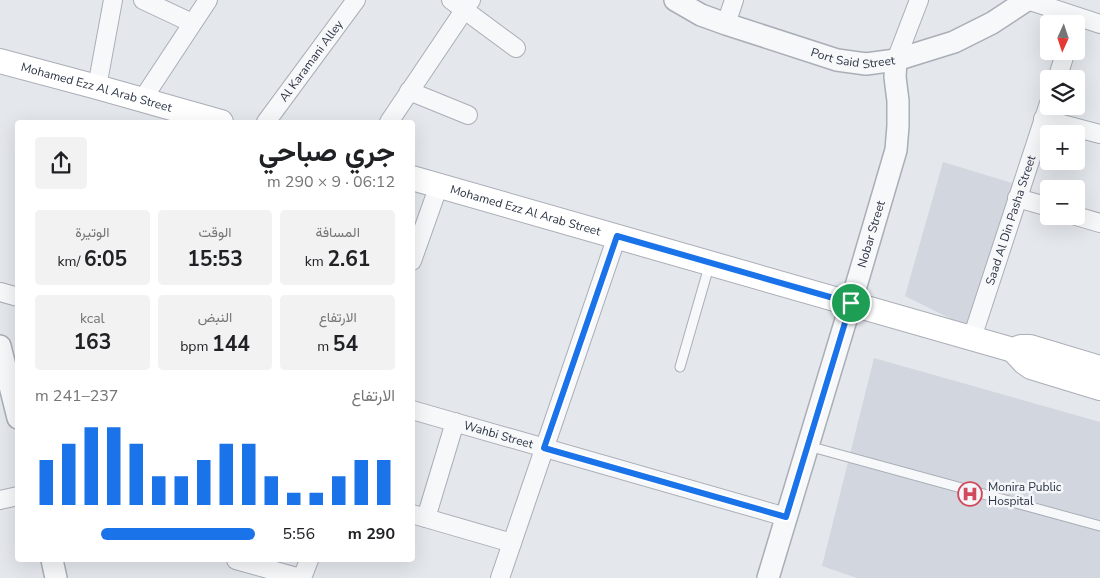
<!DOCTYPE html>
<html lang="ar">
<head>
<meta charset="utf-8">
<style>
  :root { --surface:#fff; --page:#f2f2f2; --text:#202124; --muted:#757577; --accent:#1a73e8 }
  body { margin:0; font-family:"Nunito Sans",Vazirmatn,sans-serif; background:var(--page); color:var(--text); direction:rtl; height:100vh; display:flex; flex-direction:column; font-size:19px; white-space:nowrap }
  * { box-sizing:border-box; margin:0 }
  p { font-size:16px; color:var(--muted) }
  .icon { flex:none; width:28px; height:28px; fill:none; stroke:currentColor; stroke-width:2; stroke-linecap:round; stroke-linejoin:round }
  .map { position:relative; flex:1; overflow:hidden; direction:ltr }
  .sheet { position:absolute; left:15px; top:120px; width:400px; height:442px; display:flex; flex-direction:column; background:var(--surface); border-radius:5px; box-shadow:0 5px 20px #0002; direction:rtl }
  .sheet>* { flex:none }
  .needle { width:32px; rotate:183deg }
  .buttons { position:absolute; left:1040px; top:15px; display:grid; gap:10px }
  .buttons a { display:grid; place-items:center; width:45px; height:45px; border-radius:5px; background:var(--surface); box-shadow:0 5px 20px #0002; font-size:25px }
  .pin { position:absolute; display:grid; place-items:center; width:42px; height:42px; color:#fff; margin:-21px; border:2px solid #fff; border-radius:50%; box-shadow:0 1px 5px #0007 }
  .round { display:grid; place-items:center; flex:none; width:52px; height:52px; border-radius:5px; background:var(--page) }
  .head { display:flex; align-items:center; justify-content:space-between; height:85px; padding:0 20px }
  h1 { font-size:28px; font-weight:700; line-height:38px }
  .figures { display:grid; grid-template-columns:repeat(3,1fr); gap:8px; height:85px; padding:5px 20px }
  .figures div { display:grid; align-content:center; border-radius:5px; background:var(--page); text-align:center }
  .figures b { font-size:21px; font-weight:700 }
  .figures small { font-size:14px; font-weight:400 }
  .figures p { font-size:14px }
  .chart { height:140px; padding:10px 20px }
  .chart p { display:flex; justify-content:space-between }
  .chart svg { width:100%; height:90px; margin-top:5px; stroke:var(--accent); stroke-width:6 }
  ul { padding:0 20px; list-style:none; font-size:16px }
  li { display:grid; grid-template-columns:80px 60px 1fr; align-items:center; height:38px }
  li i { height:12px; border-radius:6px; background:var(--accent) }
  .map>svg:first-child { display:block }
  .built { fill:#d2d6de }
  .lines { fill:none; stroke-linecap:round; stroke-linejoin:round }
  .service-casing { stroke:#a9aeb7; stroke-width:11 }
  .minor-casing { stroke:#a9aeb7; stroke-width:20 }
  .tertiary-casing { stroke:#a9aeb7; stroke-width:24 }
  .secondary-casing { stroke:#a9aeb7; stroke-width:26 }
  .service { stroke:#f7f8fa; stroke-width:9 }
  .minor { stroke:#f7f8fa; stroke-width:18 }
  .tertiary { stroke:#f7f8fa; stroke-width:21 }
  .secondary { stroke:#fff; stroke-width:24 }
  .route-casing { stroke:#fff; stroke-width:10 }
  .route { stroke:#1a73e8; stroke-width:6 }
  .labels { text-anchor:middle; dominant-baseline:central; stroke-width:5; stroke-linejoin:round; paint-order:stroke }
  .street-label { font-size:12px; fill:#2b3445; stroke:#f4f6f9 }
  .poi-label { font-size:12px; fill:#2b3445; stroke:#f4f6f9; text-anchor:start }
</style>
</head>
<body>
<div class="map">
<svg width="1100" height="578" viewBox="0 0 1100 578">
  <rect width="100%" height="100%" fill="#e4e7ec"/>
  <path class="built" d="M943,162l82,25 -54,142 -66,-33z
    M874,358l226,64v156h-243l-35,-12z"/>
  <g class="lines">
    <g class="service-casing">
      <path id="service" d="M680,367l30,-104
        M808,446l292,80"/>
    </g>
    <g class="minor-casing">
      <g id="minor">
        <path d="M143,0l49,23"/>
        <path d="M451,0l65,48"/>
        <path d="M1027,0l73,24"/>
        <path d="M726,24l8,-24"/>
        <path d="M896,60l23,-60"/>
        <path d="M1057,79l9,-28"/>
        <path d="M97,87l16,-87"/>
        <path d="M409,91l59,24"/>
        <path d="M142,100l66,-100"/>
        <path d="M1043,119l57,15"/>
        <path id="s1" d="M266,122l90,-122"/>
        <path d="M389,122l82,-122"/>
        <path d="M1017,198l32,9"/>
        <path d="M1076,216l24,7"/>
        <path d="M412,261l27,-76"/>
        <path d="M0,292l18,5"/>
        <path id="s2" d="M972,338l77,-235"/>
        <path id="s3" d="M412,410l374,107"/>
        <path d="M0,500l18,-4"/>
        <path d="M412,514l100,29"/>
        <path d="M426,518l29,-96"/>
        <path d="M236,560l64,18"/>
        <path d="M302,578l7,-18"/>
        <path d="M500,578l117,-342"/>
      </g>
    </g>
    <g class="tertiary-casing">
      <g id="tertiary">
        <path id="s4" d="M675,0l26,15 25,9 111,36 29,4 30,-4 58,-18 38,-19 35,-23"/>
        <path d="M0,346l18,72"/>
        <path d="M52,560l4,18"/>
        <path id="s5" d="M768,578l83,-275 45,-153 2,-24v-25l-3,-24 1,-17"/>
      </g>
    </g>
    <g class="secondary-casing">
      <g id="secondary">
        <path id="s6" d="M0,61l97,26 124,35"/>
        <path id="s7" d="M412,178l601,172 8,-3h9l70,21"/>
        <path d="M1013,350l11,12 7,5 69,21"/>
      </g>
    </g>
    <use href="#service" class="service"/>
    <use href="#minor" class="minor"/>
    <use href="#tertiary" class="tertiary"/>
    <use href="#secondary" class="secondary"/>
  </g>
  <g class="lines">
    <g class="route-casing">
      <path id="route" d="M617,236l234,67 -65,214 -242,-69z"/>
    </g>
    <use href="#route" class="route"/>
  </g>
  <defs>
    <g id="hospital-ring" transform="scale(1.25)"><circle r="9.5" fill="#f4f6f9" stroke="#d1495b" stroke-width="1.5"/><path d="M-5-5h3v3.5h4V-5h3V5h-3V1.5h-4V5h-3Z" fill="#d1495b"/></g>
  </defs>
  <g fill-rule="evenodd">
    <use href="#hospital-ring" x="970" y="494"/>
  </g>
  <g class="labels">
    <g class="street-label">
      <text stroke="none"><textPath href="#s4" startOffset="189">Port Said Street</textPath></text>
      <text stroke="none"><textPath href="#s1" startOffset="76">Al Karamani Alley</textPath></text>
      <text stroke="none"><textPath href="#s6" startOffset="100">Mohamed Ezz Al Arab Street</textPath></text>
      <text stroke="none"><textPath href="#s7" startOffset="118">Mohamed Ezz Al Arab Street</textPath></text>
      <text stroke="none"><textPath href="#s2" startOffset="124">Saad Al Din Pasha Street</textPath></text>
      <text stroke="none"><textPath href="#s5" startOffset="359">Nobar Street</textPath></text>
      <text stroke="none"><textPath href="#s3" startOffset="90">Wahbi Street</textPath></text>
    </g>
    <g class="poi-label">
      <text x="988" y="487">Monira Public<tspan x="988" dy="14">Hospital</tspan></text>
    </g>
  </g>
</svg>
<div class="buttons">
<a><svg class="needle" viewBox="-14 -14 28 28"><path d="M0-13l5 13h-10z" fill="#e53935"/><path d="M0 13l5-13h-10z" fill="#757577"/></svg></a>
<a><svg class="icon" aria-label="layers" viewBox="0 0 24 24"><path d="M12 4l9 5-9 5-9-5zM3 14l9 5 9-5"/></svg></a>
<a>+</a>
<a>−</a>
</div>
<div class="pin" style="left:851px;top:303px;background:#1e9e55"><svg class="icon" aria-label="arrive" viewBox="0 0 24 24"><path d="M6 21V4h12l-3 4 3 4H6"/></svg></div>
<section class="sheet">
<div class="head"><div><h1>جري صباحي</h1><p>06:12 · 9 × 290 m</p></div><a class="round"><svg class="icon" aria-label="share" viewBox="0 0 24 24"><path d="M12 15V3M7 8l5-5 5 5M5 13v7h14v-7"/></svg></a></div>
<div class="figures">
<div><p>المسافة</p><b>2.61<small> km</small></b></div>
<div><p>الوقت</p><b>15:53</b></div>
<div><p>الوتيرة</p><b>6:05<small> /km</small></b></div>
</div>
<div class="figures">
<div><p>الارتفاع</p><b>54<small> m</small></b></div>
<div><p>النبض</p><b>144<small> bpm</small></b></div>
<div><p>kcal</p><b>163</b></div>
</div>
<div class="chart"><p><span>الارتفاع</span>237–241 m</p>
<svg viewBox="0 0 160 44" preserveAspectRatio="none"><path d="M5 44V22M15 44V14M25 44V6M35 44V6M45 44V14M55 44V30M65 44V30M75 44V22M85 44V14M95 44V14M105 44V30M115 44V38M125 44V38M135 44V30M145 44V22M155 44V22"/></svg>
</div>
<ul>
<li><b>290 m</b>5:56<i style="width:70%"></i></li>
</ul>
</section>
</div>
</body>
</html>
